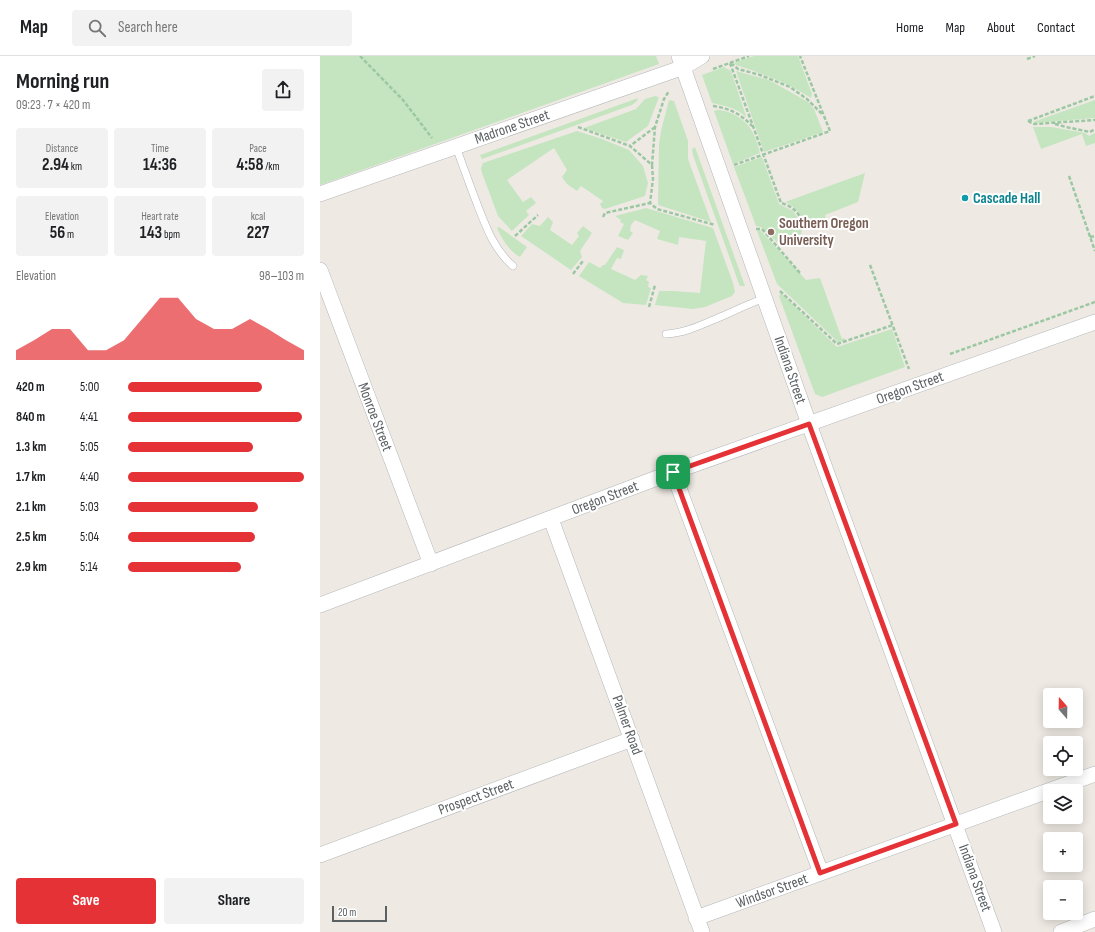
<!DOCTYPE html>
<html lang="en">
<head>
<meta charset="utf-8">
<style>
  :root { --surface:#fff; --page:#f2f2f2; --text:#202124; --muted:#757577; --line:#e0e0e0; --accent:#e43236 }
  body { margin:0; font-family:"Sofia Sans Condensed",sans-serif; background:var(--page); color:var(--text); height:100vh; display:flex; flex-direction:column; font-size:15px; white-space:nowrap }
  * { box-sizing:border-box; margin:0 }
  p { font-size:13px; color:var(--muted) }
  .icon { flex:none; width:22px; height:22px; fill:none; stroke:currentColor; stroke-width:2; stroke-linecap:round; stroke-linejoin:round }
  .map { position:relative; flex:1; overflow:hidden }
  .panel { display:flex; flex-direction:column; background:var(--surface); width:320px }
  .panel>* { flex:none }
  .needle { width:26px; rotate:340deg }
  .tools { position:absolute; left:723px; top:632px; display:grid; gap:8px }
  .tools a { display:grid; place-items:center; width:40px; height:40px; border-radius:4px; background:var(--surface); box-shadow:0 2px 10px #0003; font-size:20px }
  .scale { position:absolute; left:12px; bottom:10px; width:55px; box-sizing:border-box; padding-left:4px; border:2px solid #5b6063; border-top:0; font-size:11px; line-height:14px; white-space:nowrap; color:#5b6063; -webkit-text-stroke:3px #fff; paint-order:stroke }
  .pin { position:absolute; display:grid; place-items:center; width:34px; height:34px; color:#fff; margin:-17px; border-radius:8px; box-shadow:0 2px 6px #0006 }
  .round { display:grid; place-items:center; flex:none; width:42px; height:42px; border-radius:4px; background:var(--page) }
  .head { display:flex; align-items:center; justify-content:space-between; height:68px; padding:0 16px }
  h1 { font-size:22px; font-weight:700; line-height:30px }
  .metrics { display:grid; grid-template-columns:repeat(3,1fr); gap:6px; height:68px; padding:4px 16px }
  .metrics div { display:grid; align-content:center; border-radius:4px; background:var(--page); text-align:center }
  .metrics b { font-size:17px; font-weight:700 }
  .metrics small { font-size:11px; font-weight:400 }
  .metrics p { font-size:11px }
  .chart { height:112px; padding:8px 16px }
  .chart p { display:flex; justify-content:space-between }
  .chart svg { width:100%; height:72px; margin-top:4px; fill:var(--accent); opacity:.7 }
  .primary-button { display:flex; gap:8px; margin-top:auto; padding:8px 16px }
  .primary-button a { flex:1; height:46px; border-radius:4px; background:var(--accent); color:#fff; font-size:16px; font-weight:700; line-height:46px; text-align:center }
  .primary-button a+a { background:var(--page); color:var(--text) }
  ul { padding:0 16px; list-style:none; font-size:13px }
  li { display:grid; grid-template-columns:64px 48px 1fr; align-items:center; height:30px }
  li i { height:10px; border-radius:5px; background:var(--accent) }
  header { display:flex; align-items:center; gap:24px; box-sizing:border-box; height:56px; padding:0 20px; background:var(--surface); border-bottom:1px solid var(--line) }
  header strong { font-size:19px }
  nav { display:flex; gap:22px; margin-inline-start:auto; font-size:14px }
  .search { width:280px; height:36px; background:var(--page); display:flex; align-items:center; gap:10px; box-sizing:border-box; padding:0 14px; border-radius:4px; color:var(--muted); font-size:15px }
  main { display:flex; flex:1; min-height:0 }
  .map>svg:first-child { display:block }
  .green { fill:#c4e5c0 }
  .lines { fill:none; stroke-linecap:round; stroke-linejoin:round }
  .lane-casing { stroke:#b4b6ba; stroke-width:8 }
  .street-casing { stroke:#b4b6ba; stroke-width:16 }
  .path { stroke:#9bc8a3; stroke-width:2.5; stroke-dasharray:4 2; stroke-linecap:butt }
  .lane { stroke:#fff; stroke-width:7 }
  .street { stroke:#fff; stroke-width:15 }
  .route-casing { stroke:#fff; stroke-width:8 }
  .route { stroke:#e43236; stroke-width:5 }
  .culture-dot { fill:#0f9aa8; stroke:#fff; stroke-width:1.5 }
  .education-dot { fill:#8d6e63; stroke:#fff; stroke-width:1.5 }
  .labels { text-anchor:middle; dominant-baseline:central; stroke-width:4; stroke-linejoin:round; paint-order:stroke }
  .street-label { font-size:15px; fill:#5b6063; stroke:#fff }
  .culture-label { font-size:15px; font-weight:bold; fill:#0d838f; stroke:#fff; text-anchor:start }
  .education-label { font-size:15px; font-weight:bold; fill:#785e54; stroke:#fff; text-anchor:start }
</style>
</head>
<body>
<header>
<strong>Map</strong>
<div class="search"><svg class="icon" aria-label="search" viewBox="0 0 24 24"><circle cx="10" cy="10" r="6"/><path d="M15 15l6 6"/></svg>Search here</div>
<nav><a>Home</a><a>Map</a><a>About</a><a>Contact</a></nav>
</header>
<main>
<section class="panel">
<div class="head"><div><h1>Morning run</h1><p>09:23 · 7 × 420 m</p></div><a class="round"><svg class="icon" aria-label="share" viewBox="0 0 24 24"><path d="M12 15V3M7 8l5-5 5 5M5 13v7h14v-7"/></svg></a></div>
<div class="metrics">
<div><p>Distance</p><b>2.94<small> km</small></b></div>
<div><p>Time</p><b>14:36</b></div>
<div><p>Pace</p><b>4:58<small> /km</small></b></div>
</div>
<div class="metrics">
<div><p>Elevation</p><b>56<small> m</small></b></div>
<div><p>Heart rate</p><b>143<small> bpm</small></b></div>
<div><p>kcal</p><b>227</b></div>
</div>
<div class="chart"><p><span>Elevation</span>98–103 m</p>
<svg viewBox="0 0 160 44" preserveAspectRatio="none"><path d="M0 44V38L10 32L20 25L30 25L40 38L50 38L60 32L70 19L80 6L90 6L100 19L110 25L120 25L130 19L140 25L150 32L160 38V44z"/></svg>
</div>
<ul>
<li><b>420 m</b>5:00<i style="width:76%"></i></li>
<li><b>840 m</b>4:41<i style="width:99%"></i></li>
<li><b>1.3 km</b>5:05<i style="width:71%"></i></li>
<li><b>1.7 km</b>4:40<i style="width:100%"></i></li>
<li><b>2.1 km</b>5:03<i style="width:74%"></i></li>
<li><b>2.5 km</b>5:04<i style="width:72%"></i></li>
<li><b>2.9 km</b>5:14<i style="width:64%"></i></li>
</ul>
<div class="primary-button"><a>Save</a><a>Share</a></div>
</section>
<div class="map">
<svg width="775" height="876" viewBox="0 0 775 876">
  <rect width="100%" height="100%" fill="#eeeae3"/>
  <path class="green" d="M0,0h336l3,8 -339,121z
    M434,0h44l14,38 -1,4c-24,-16 -48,-24 -75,-33l-2,-2z
    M404,11l7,4 15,45v1c-10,-10 -22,-11 -34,-14l-10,-28z
    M416,15l33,9 39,22 6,7 9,23 -59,20z
    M335,40l4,1 -11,29 -22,16 -42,-14 52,-19 9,-10z
    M318,42l-1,3 -5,4 -150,54 -2,-4z
    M349,44l5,1 14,40v18l23,63 -53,-17 1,-61 2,-13z
    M775,44v18l-61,5 -1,-1z
    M397,54c14,0 29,10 35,21 4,7 6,15 8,22l-27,11 -19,-53z
    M713,71h18l34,6 4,3 6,-3v10l-9,3 -4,-12 -41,15z
    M257,75l25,8 27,11 14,16 5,17 -3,13 -40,13 -3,-1 -2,-4 3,-3 -22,-15 -4,5 -10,-7 -5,-7 5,-7 -13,-22 -47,32 16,22 8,-5 5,6 -10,8 3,4 -17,16 -14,-15 -16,-43 -1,-5 2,-5z
    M375,91l50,139h-5l-1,-2 -46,-129 -1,-6z
    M442,101l17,47 14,7 10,15 -2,8 -13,6 -11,2 -16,-15 -5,-1 -22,-59z
    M545,117l-7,29 -33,13 1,5 -19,6c-5,-9 -11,-20 -22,-24z
    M326,152l67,20 20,55 2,9 -3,4 -27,11 -12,2 -38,-4 4,-14h14l27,2 6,-52 -27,-4 -1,8 -21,-6 3,-8 -25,-11 -4,5 -1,6 3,2 -5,7 -10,-4 6,-12 -4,-2 1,-2 -6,-4z
    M228,161l5,5 -3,8 22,15 7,-9 -2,-3 6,-7 9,7 -12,18 2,6 -11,13 -50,-34 11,-12 8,2z
    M179,171l28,20 -7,10c-11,-6 -18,-18 -23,-29z
    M440,174l46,50 14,-2 22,61 3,-1v3l-7,1 -61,-58 -20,-53z
    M297,191l7,3 -3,9 -4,-1 -6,11 24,11 6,-5 7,1 -2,4 3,2 -1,5 3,1 -5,17 -23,-2 -44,-27 10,-14 11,6 3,-3h2z
    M461,237l56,54 55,-18 13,38 -83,30 -7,-3 -36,-98z"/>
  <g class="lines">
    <g class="lane-casing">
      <path id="lane" d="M136,91c6,16 12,33 18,49 10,25 18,52 39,70
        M346,278c21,-1 39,-11 59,-19 13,-6 26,-12 40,-17"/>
    </g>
    <g class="street-casing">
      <path id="street" d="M359,0l130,368 185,508
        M0,138l364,-127 18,-11
        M0,214l111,294
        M353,416l148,401
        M231,463l151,413
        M0,549l353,-133 422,-150
        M0,799l312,-116
        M376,862l399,-144
        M741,876l34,-13"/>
    </g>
    <path class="path" d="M40,0l43,44 29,38
      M707,3l8,-3
      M410,7l51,140c15,4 19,13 26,26
      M411,7l7,6 22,6 30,12 17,12 15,15
      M393,13l36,-13
      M393,50c16,2 28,8 39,20
      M708,65l67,-25
      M708,65l6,3 61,-4
      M735,68l11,3 24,5 5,-3
      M258,71l52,19
      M335,71l-25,19 22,19 3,-38 9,-28 5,-8
      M332,109l1,14 -3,24 7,6 58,16
      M414,109l96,-34 -30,-75
      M749,120l26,75
      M283,161l2,-4 45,-10
      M436,173h6l38,44
      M195,180l23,-21
      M770,181l5,-1
      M550,209l39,104
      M253,218l10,-13
      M460,235l57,53 56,-19
      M329,251l6,-22
      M630,298l145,-52"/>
    <use href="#lane" class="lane"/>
    <use href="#street" class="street"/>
  </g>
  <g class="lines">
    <g class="route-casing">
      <path id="route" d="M489,368l147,400 -136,49 -147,-401z"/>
    </g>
    <use href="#route" class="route"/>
  </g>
  <circle class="culture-dot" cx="645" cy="142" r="4"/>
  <circle class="education-dot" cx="451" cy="176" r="4"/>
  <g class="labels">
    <g class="street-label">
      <text transform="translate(192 71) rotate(-19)">Madrone Street</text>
      <text transform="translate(470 314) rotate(71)">Indiana Street</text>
      <text transform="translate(590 332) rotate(-20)">Oregon Street</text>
      <text transform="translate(55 361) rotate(69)">Monroe Street</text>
      <text transform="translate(285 442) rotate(-21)">Oregon Street</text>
      <text transform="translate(307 669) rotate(70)">Palmer Road</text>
      <text transform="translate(156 741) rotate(-20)">Prospect Street</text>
      <text transform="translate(655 822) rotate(70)">Indiana Street</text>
      <text transform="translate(452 835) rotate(-20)">Windsor Street</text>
    </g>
    <g class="culture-label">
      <text x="653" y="142">Cascade Hall</text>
    </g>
    <g class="education-label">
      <text x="459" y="167">Southern Oregon<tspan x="459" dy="17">University</tspan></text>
    </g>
  </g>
</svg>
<div class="tools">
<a><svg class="needle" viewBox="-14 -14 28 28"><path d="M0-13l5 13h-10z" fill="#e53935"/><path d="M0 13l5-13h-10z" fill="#757577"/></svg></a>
<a><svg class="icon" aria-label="locate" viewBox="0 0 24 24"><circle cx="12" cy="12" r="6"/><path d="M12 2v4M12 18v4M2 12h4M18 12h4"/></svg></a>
<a><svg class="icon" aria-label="layers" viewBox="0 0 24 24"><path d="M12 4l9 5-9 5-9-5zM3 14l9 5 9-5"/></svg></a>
<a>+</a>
<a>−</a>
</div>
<div class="scale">20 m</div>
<div class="pin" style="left:353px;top:416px;background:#1e9e55"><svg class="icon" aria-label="arrive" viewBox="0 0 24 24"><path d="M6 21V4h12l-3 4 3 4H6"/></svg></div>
</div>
</main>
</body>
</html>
